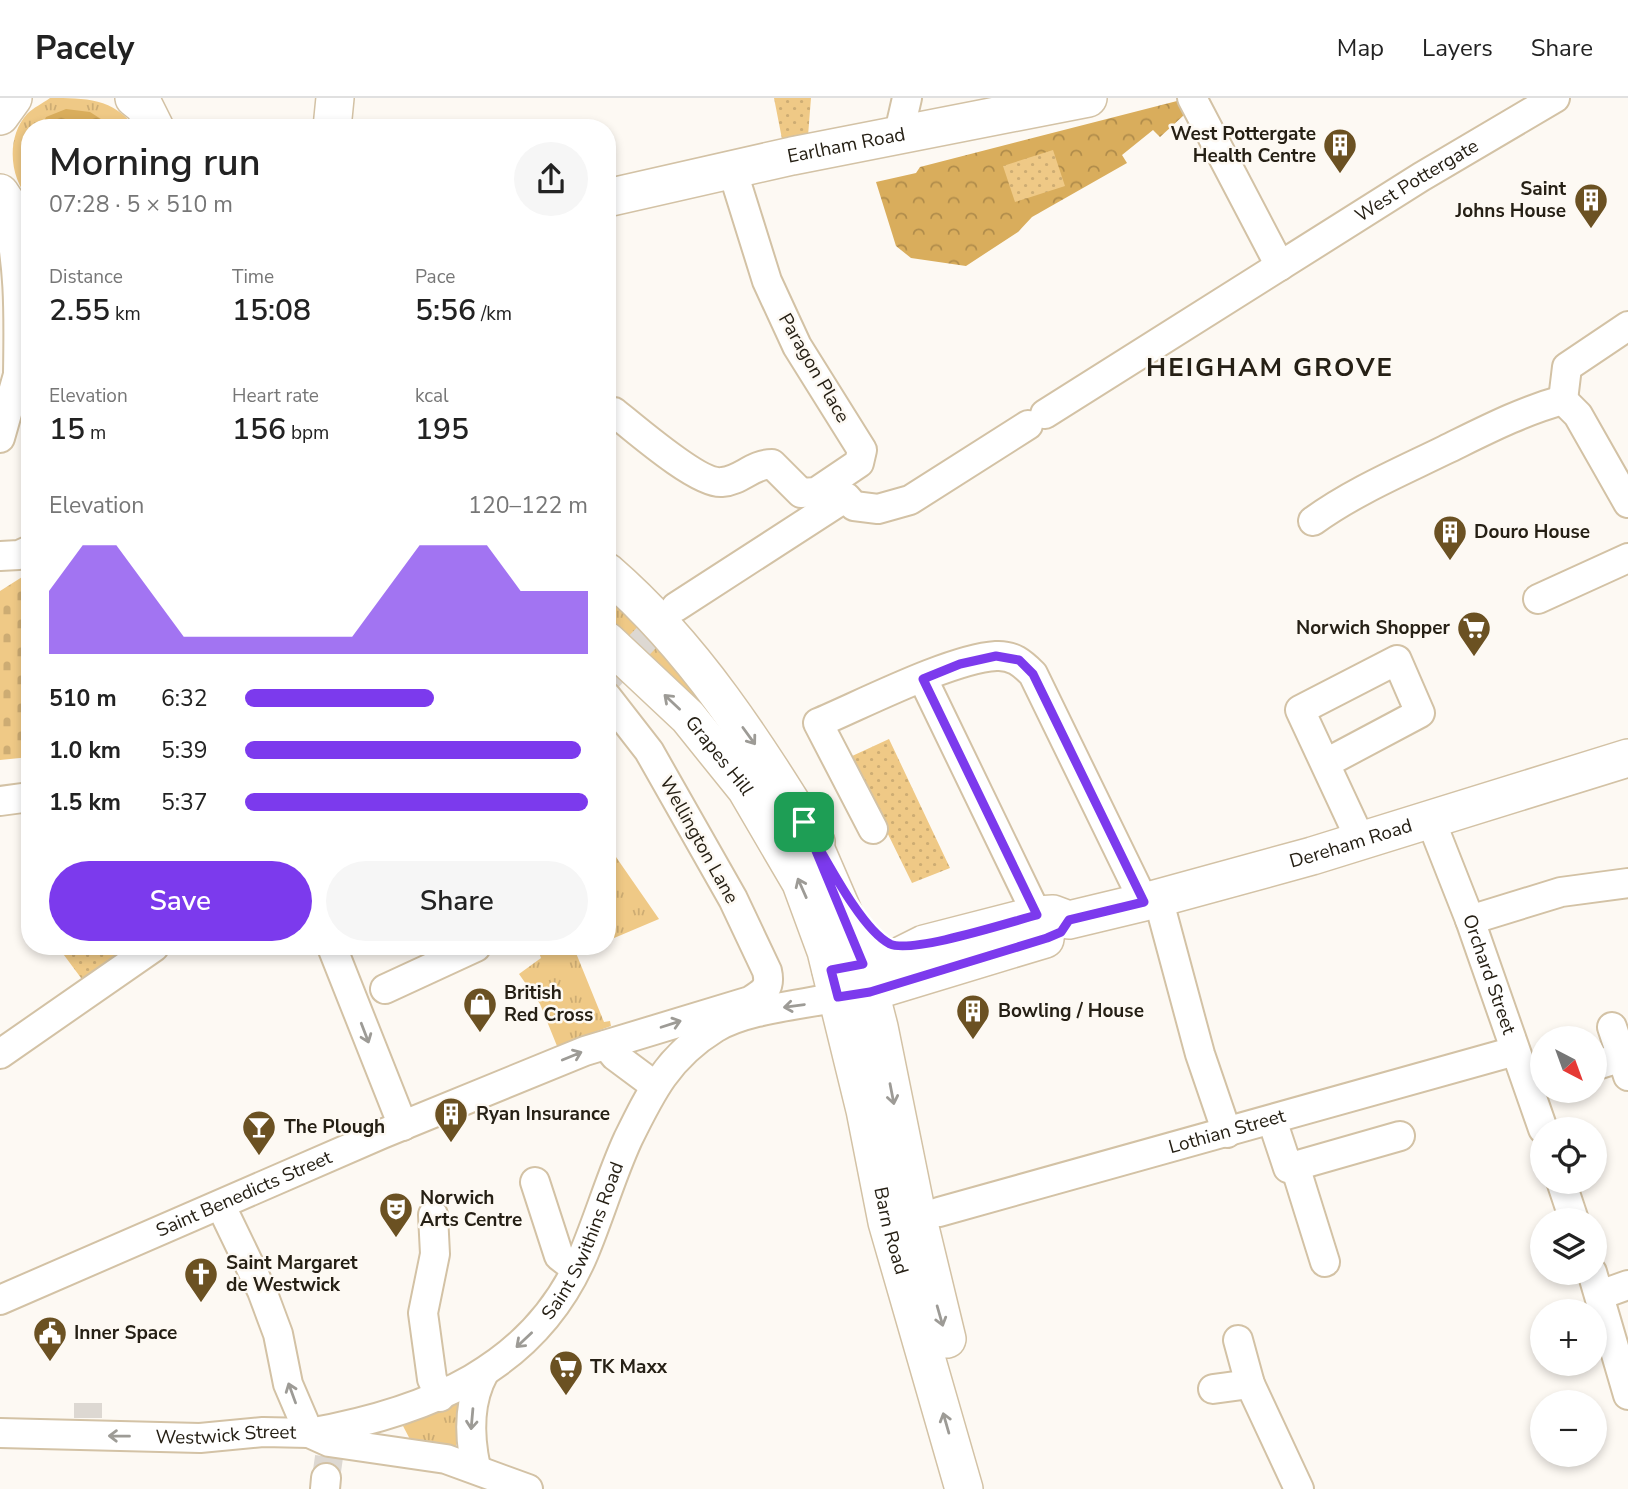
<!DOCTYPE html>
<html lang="en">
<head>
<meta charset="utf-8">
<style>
  :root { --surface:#fff; --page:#f6f6f6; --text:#222; --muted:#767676; --line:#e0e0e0; --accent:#7c3aed }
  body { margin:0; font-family:"Nunito Sans",sans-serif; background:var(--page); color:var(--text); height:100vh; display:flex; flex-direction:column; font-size:26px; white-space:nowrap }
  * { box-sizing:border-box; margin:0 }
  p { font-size:23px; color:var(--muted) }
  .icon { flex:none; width:38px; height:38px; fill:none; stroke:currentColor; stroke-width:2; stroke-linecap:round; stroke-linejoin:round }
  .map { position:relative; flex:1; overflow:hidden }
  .side { position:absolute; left:21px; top:21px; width:595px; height:836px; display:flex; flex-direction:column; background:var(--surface); border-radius:28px; box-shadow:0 4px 10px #0003 }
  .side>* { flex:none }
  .needle { width:46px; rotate:139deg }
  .buttons { position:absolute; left:1530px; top:928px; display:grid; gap:14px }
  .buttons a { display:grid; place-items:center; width:77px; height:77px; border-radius:50%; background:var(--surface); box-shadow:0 4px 10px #0003; font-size:35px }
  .pin { position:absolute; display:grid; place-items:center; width:60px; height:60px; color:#fff; margin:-30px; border-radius:14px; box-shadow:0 4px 10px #0006 }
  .round { display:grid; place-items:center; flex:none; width:74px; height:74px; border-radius:37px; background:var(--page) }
  .headline { display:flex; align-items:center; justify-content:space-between; height:119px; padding:0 28px }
  h1 { font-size:38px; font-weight:600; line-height:52px }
  .stats { display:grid; grid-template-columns:repeat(3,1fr); gap:10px; height:119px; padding:7px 28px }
  .stats div { display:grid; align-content:center }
  .stats b { font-size:30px; font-weight:600 }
  .stats small { font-size:19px; font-weight:400 }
  .stats p { font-size:19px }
  .chart { height:196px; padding:14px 28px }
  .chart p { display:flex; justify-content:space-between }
  .chart svg { width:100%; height:126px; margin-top:7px; fill:var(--accent); opacity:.7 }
  .cta { display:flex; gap:14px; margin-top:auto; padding:14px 28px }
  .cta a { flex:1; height:80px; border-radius:42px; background:var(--accent); color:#fff; font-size:28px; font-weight:600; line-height:80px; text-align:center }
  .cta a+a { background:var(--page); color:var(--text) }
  ul { padding:0 28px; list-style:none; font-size:23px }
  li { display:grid; grid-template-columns:112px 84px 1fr; align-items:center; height:52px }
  li i { height:18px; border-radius:9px; background:var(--accent) }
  header { display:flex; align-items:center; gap:42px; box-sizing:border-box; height:98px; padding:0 35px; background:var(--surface); border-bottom:2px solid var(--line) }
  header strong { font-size:33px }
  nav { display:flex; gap:38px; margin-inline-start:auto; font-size:24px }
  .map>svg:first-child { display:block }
  .grass { fill:url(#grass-tufts) }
  .forest { fill:url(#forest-crowns) }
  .cemetery { fill:url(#cemetery-stones) }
  .park { fill:url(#park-dots) }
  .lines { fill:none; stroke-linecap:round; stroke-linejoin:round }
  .minor-tunnel { stroke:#ddd8d2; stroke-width:28; stroke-dasharray:28 14; stroke-linecap:butt }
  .minor-casing { stroke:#d3c2a5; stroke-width:32 }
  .major-casing { stroke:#d3c2a5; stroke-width:40 }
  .minor { stroke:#fff; stroke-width:28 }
  .major { stroke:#fff; stroke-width:37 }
  .oneway { stroke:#9d9b96 }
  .route-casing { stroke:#fff; stroke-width:14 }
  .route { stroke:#7c3aed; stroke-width:9 }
  .labels { text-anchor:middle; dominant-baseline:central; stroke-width:5; stroke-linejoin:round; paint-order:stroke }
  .poi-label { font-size:19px; font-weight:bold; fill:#262015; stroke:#fdf9f3; text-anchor:start }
  .street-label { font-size:19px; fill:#262015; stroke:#fdf9f3 }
  .district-label { font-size:26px; font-weight:bold; letter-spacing:2px; fill:#262015; stroke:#fdf9f3 }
</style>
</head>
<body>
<header>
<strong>Pacely</strong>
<nav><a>Map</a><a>Layers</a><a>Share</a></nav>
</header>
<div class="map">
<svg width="1628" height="1391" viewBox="0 0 1628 1391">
  <defs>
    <pattern id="grass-tufts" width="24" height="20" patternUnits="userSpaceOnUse" patternTransform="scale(1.75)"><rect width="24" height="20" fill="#efc986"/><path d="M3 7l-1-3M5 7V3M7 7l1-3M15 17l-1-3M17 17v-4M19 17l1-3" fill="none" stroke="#cdac73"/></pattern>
    <pattern id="forest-crowns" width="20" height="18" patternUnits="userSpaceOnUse" patternTransform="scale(1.75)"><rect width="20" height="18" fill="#d9ad5c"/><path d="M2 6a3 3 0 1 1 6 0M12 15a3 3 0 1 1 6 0" fill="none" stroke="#b08c4b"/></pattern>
    <pattern id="cemetery-stones" width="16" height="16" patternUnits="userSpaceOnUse" patternTransform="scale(1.75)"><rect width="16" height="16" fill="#efc986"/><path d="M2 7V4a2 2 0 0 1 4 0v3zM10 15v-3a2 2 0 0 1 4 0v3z" fill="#cdac73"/></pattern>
    <pattern id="park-dots" width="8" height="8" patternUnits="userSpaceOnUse" patternTransform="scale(1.75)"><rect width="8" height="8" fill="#efc986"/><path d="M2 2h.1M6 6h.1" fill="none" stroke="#cdac73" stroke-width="1.8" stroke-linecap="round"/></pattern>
  </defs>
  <rect width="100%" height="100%" fill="#fdf9f3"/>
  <path class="grass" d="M50,0c35,0 64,0 85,30h-105v72c-21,-22 -24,-63 -3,-86 6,-6 16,-11 23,-16z
    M607,490l75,77 85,133 -160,-178z
    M607,746l52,75 -52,22z
    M537,849h55l-16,6 28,69 6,-1 1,5 -54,20 -17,-42 -21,-30 22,-16z
    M464,1298l-9,56 -42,-7 -10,-19z"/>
  <path class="forest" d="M1177,3l7,14 -24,22 -7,-7 -31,25 5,8 -95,54 -14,15 -52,34 -55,-8 -15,-12 -20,-64 40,-9 4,-6z
    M66,11l24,3 25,16h-74l5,-11z"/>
  <path class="cemetery" d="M30,474v185l-30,3v-169z"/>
  <path class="park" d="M774,0h37l-3,38 -26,3z
    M1053,52l12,36 -50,16 -12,-36z
    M889,641l61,129 -38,15 -62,-126z
    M58,849h57l7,9 -38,26z"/>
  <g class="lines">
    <path class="minor-tunnel" d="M607,581l67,-70
      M88,1305v15
      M326,1380l3,-21"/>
    <g class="minor-casing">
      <g id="minor">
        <path d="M1192,0l88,168"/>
        <path d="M898,39l9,-39"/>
        <path d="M4,104c16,56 15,113 14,171"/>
        <path d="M1563,302l4,-33 61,-41"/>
        <path d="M614,314c19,15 85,73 108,70 18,-1 31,-18 50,-18l29,29 15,-1 43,-29 3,-13 -65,-104 -30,-65 -35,-112"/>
        <path id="s1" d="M1045,316l376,-237 134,-79"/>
        <path d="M0,340l23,-81"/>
        <path d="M1313,423c40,-29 87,-49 132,-71 39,-19 77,-39 118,-50l15,15 50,88"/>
        <path d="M0,458l19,-1 11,-5"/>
        <path d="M1538,501l90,-41"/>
        <path d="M676,509l170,-110 8,9 24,3 32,-9 118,-75"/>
        <path d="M923,581l114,236"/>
        <path d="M1326,665l94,-50 -23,-53 -97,50 61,131"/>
        <path d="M0,703l30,-4"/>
        <path id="s2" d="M1431,723l39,99 73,209"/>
        <path d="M873,731l-55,-106c45,-19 132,-64 178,-67 17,-1 26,7 37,18l111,228"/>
        <path d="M1158,800l42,156 27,79"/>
        <path d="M1470,822l91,-28 67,-9"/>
        <path d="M332,849l71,179"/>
        <path d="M385,891l91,-42"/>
        <path d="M1612,929l10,30"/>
        <path d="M606,947l9,11 39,29"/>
        <path d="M0,956l154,-107"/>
        <path d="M1594,968l28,-9 6,19"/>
        <path d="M1272,1022l16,48 112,-32"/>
        <path d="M1295,1068l30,96"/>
        <path d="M1561,1083l13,39"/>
        <path d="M535,1084l24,74 17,13"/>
        <path d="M221,1108l41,85 16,43 10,50 21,49"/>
        <path id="s3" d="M939,1114l576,-161"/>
        <path d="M433,1117l2,39 -12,59 9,66 8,18"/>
        <path d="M1592,1174l36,123"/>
        <path d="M1600,1197l28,-10"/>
        <path id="s4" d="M0,1202l382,-166 203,-83 165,-50c14,-9 21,-13 17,-30l-34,-72 -84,-148 -42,-54"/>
        <path d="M1238,1242l12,44 49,105"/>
        <path d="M1213,1291l37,-5"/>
        <path id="s5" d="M0,1335l200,5 63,-6 46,1 20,9 117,17 82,30"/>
        <path id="s6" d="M309,1335c117,-21 226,-63 275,-180 16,-38 27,-77 44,-114 23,-47 40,-82 87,-111 31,-19 86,-23 123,-31"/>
        <path d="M476,1370c-7,-32 -8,-66 8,-95"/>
        <path d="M325,1391l1,-11"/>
      </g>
    </g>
    <g class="major-casing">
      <g id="major">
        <path d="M134,0l10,8 11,22"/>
        <path d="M0,18l13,-18"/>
        <path d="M332,30l3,-30"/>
        <path d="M0,95l14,21 16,14"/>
        <path id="s7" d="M607,100l185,-42 296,-58"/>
        <path d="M607,474c88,76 148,172 209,270"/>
        <path id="s8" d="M607,543l81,76 58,72 55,94 25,68 39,159 22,112 77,267"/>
        <path d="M804,724l55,127 20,78 38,188 30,124"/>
        <path id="s9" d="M831,872l69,-14 24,-12 113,-29 16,-1 16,6 75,-18 168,-46 316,-98"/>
        <path d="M846,897l24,-3 175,-53"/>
      </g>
    </g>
    <use href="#minor" class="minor"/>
    <use href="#major" class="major"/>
  </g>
  <defs><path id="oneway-shaft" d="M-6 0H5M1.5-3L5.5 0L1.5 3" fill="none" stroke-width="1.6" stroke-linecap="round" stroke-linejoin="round" transform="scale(1.75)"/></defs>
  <g class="oneway">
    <use href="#oneway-shaft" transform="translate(672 604) rotate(-137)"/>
    <use href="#oneway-shaft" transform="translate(749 638) rotate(54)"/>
    <use href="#oneway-shaft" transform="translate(802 790) rotate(-114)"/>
    <use href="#oneway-shaft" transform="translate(794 908) rotate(172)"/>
    <use href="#oneway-shaft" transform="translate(671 926) rotate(-18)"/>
    <use href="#oneway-shaft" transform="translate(365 935) rotate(69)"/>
    <use href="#oneway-shaft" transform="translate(572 958) rotate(-22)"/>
    <use href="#oneway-shaft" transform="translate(892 996) rotate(79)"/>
    <use href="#oneway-shaft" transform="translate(940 1218) rotate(74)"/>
    <use href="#oneway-shaft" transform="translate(524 1242) rotate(137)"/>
    <use href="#oneway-shaft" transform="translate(292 1295) rotate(-110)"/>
    <use href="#oneway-shaft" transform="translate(472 1321) rotate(95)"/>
    <use href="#oneway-shaft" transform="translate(946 1325) rotate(-106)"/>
    <use href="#oneway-shaft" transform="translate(119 1338) rotate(-179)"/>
  </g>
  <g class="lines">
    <g class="route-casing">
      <path id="route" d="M996,558l23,4 14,14 111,228 -75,18 -8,12 -14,6 -177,54 -32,5 -7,-27 32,-6 -59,-142c19,31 56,107 86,122 22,10 120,-22 147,-29l-114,-236 37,-15z"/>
    </g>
    <use href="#route" class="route"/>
  </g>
  <defs>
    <g id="building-pin" transform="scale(1.75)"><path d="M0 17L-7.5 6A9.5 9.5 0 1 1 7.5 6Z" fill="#6b5122" stroke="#fdf9f3"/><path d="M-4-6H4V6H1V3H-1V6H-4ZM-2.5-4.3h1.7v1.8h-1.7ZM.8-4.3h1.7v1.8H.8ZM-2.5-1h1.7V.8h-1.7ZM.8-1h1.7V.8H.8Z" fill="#fff"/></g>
    <g id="supermarket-pin" transform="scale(1.75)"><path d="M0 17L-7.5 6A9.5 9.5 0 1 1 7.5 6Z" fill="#6b5122" stroke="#fdf9f3"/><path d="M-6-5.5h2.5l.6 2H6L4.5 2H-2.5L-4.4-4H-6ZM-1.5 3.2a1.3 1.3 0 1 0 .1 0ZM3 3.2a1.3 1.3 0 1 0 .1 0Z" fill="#fff"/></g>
    <g id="shop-pin" transform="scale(1.75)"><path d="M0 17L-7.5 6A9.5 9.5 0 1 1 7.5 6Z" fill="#6b5122" stroke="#fdf9f3"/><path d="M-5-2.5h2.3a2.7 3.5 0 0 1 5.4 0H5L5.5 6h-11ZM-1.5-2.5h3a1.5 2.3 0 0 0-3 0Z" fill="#fff"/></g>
    <g id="bar-pin" transform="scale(1.75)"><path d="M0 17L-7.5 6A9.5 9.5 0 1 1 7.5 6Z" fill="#6b5122" stroke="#fdf9f3"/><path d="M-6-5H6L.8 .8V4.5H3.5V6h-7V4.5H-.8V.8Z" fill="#fff"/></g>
    <g id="theatre-pin" transform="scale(1.75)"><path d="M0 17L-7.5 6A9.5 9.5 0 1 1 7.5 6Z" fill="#6b5122" stroke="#fdf9f3"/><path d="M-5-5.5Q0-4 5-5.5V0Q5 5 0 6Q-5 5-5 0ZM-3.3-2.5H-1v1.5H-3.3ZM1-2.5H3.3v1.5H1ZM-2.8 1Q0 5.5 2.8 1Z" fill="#fff"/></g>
    <g id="church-pin" transform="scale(1.75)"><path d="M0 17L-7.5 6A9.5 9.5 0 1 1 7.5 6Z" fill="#6b5122" stroke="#fdf9f3"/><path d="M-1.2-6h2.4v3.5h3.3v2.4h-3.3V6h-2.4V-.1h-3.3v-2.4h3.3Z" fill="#fff"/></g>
    <g id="civic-pin" transform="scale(1.75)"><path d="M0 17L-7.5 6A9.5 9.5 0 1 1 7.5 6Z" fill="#6b5122" stroke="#fdf9f3"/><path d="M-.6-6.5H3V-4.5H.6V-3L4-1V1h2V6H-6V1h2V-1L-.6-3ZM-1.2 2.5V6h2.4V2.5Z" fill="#fff"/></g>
  </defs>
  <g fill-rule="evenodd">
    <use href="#building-pin" x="1340" y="47"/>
    <use href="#building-pin" x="1591" y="102"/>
    <use href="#building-pin" x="1450" y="434"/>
    <use href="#supermarket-pin" x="1474" y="530"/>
    <use href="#shop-pin" x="480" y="906"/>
    <use href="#building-pin" x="973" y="913"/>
    <use href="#building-pin" x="451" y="1016"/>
    <use href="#bar-pin" x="259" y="1029"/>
    <use href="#theatre-pin" x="396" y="1111"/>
    <use href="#church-pin" x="201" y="1176"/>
    <use href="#civic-pin" x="50" y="1235"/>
    <use href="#supermarket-pin" x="566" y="1269"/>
  </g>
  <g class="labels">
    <g class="poi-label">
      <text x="1316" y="36" text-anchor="end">West Pottergate<tspan x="1316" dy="22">Health Centre</tspan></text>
      <text x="1566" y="91" text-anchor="end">Saint<tspan x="1566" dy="22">Johns House</tspan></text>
      <text x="1474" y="434">Douro House</text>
      <text x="1450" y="530" text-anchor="end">Norwich Shopper</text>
      <text x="504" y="895">British<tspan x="504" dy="22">Red Cross</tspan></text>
      <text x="998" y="913">Bowling / House</text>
      <text x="476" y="1016">Ryan Insurance</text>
      <text x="284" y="1029">The Plough</text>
      <text x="420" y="1100">Norwich<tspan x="420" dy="22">Arts Centre</tspan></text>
      <text x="226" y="1165">Saint Margaret<tspan x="226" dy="22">de Westwick</tspan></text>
      <text x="74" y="1235">Inner Space</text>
      <text x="590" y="1269">TK Maxx</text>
    </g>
    <g class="street-label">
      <text stroke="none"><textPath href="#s7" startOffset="245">Earlham Road</textPath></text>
      <text stroke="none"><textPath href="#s1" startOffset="439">West Pottergate</textPath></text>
      <text transform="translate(814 270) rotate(60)">Paragon Place</text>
      <text stroke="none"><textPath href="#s8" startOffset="161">Grapes Hill</textPath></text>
      <text transform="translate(699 742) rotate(61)">Wellington Lane</text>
      <text stroke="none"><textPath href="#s9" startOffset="539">Dereham Road</textPath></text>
      <text stroke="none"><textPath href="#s2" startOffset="164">Orchard Street</textPath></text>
      <text stroke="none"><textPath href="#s3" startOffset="299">Lothian Street</textPath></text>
      <text stroke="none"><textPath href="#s4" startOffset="266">Saint Benedicts Street</textPath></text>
      <text stroke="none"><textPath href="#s8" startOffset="672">Barn Road</textPath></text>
      <text stroke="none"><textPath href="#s6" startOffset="355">Saint Swithins Road</textPath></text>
      <text stroke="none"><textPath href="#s5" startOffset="226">Westwick Street</textPath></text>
    </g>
    <g class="district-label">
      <text x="1270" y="269">HEIGHAM GROVE</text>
    </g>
  </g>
</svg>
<div class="buttons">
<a><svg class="needle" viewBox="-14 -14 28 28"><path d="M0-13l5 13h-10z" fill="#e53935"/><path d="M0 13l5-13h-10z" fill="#767676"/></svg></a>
<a><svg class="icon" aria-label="locate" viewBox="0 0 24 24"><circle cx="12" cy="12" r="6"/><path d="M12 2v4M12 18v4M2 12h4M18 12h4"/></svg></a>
<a><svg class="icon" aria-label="layers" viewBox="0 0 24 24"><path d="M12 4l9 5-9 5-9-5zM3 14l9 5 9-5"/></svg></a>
<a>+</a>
<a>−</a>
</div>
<div class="pin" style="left:804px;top:724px;background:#1e9e55"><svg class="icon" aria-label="arrive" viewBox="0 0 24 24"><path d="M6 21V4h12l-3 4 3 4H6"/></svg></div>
<section class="side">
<div class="headline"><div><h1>Morning run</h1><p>07:28 · 5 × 510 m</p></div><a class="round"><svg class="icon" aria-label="share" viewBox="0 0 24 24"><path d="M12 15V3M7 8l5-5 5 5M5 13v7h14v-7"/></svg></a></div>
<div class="stats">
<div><p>Distance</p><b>2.55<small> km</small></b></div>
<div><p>Time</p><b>15:08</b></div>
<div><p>Pace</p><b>5:56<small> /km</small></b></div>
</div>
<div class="stats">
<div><p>Elevation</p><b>15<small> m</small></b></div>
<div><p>Heart rate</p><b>156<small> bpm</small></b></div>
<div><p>kcal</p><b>195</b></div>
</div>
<div class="chart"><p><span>Elevation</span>120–122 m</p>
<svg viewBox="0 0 160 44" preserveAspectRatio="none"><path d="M0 44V22L10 6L20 6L30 22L40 38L50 38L60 38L70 38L80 38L90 38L100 22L110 6L120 6L130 6L140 22L150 22L160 22V44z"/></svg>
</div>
<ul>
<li><b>510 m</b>6:32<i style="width:55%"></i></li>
<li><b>1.0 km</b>5:39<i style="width:98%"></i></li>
<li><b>1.5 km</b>5:37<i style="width:100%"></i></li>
</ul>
<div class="cta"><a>Save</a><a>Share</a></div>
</section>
</div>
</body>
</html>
